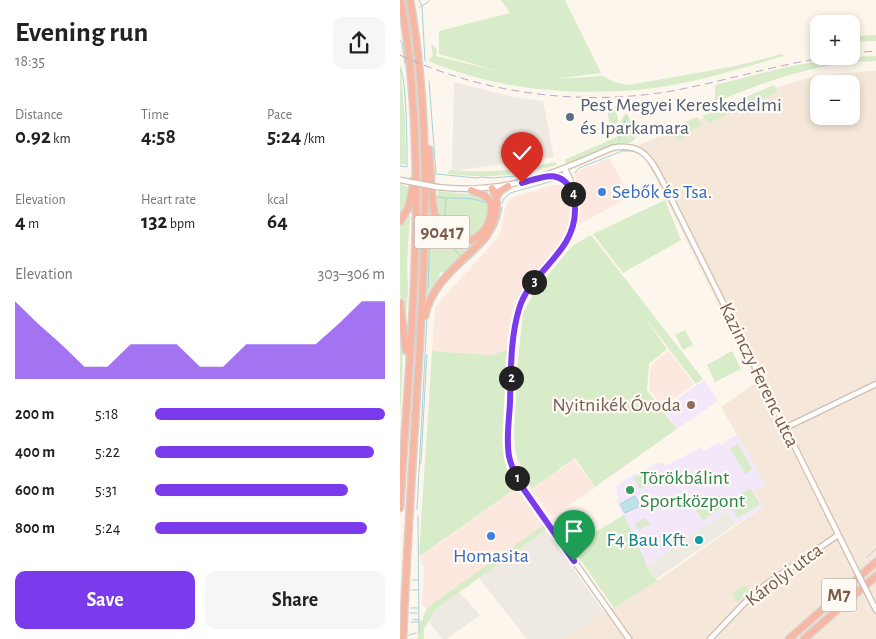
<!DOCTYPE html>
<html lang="en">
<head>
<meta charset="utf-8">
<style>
  :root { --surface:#fff; --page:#f6f6f6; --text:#222; --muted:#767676; --accent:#7c3aed }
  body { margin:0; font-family:"Alegreya Sans",sans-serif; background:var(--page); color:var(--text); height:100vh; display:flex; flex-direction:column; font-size:19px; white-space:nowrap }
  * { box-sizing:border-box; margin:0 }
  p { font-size:16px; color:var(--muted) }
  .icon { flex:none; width:28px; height:28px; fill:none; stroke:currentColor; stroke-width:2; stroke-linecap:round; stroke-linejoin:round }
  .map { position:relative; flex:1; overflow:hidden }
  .panel { display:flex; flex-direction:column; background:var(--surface); width:400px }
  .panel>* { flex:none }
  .tools { position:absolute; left:410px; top:15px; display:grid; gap:10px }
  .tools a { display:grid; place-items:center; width:50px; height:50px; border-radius:10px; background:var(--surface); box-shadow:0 2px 8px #0003; font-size:25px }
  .pin { position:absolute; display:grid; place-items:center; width:42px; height:42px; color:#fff; margin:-51px -21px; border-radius:50% 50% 50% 0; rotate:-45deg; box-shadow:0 0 5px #0007 }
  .pin .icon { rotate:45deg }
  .km { position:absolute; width:25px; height:25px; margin:-12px; border-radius:50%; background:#222; color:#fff; font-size:14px; line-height:25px; text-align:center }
  .round { display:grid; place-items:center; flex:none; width:52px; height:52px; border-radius:10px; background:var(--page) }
  .head { display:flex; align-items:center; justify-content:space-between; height:85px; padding:0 15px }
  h1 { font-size:28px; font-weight:600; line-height:38px }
  .stats { display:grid; grid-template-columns:repeat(3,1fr); gap:8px; height:85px; padding:5px 15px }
  .stats div { display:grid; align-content:center }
  .stats b { font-size:21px; font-weight:600 }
  .stats small { font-size:14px; font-weight:400 }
  .stats p { font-size:14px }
  .chart { height:140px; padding:10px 15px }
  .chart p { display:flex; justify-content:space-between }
  .chart svg { width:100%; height:90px; margin-top:5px; fill:var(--accent); opacity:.7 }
  .cta { display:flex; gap:10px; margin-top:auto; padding:10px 15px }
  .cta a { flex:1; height:58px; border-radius:10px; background:var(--accent); color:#fff; font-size:20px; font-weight:600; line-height:58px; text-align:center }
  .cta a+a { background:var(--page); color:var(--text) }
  ul { padding:0 15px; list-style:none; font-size:16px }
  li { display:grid; grid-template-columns:80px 60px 1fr; align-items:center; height:38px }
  li i { height:12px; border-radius:6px; background:var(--accent) }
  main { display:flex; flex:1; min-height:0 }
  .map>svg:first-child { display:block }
  .residential { fill:#f5e8da; fill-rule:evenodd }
  .commercial { fill:#fde8e0 }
  .industrial { fill:#efe9e4 }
  .education { fill:#f3e8fa }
  .green { fill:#d8ecc9 }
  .water { fill:#bfe3e8; stroke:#a5d3da }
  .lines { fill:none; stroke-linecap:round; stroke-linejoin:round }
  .stream { stroke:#a5d3da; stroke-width:1 }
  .minor-casing { stroke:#d1beb0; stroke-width:7 }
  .highway-casing { stroke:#dad1cd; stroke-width:9 }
  .minor { stroke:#fff; stroke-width:4.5 }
  .highway { stroke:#f7b7a3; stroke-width:6 }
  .rail { stroke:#b9a8c9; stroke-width:1; stroke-dasharray:8 5; stroke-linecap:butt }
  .minor-bridge-casing { stroke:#d1beb0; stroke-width:7; stroke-linecap:butt }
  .minor-bridge { stroke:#fff; stroke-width:4.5 }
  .route-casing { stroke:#fff; stroke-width:10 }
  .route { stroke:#7c3aed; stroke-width:6 }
  .service-dot { fill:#5c6f8a; stroke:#fffaf3; stroke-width:2 }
  .shop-dot { fill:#3f7fe0; stroke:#fffaf3; stroke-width:2 }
  .education-dot { fill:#8d6e63; stroke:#fffaf3; stroke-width:2 }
  .leisure-dot { fill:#2e9e5b; stroke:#fffaf3; stroke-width:2 }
  .culture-dot { fill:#0f9aa8; stroke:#fffaf3; stroke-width:2 }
  .labels { text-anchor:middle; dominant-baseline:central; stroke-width:4.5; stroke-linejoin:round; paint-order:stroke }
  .shield { fill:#fffaf3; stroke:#a28b7f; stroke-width:1 }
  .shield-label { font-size:19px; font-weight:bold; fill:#7a5c4d }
  .service-label { font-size:20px; fill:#4e5e75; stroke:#fffaf3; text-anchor:start }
  .shop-label { font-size:20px; fill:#366cbe; stroke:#fffaf3; text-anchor:start }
  .street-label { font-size:20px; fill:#7a5c4d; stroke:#fffaf3 }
  .education-label { font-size:20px; fill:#785e54; stroke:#fffaf3; text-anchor:end }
  .leisure-label { font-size:20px; fill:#27864d; stroke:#fffaf3; text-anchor:start }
  .culture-label { font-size:20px; fill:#0d838f; stroke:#fffaf3; text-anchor:end }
</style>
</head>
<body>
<main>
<section class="panel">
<div class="head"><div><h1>Evening run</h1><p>18:35</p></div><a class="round"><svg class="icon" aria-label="share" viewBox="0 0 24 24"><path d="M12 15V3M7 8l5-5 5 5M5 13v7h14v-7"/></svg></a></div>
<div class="stats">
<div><p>Distance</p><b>0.92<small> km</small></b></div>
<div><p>Time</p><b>4:58</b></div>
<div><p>Pace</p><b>5:24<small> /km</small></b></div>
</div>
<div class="stats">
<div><p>Elevation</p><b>4<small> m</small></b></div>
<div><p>Heart rate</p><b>132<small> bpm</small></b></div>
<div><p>kcal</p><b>64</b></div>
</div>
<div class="chart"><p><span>Elevation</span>303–306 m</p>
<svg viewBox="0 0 160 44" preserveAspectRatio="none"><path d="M0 44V6L10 17L20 27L30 38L40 38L50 27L60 27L70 27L80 38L90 38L100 27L110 27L120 27L130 27L140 17L150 6L160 6V44z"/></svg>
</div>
<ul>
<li><b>200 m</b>5:18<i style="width:100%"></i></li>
<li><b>400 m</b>5:22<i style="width:95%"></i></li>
<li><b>600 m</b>5:31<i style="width:84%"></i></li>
<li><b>800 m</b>5:24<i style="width:92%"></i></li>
</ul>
<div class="cta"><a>Save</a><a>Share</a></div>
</section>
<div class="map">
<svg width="476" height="639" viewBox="0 0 476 639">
  <rect width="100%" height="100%" fill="#fdf6ec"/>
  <path class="residential" d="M465,71h11v568h-312l40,-27 53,-31 106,-74 -10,-16 12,-7 -44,-77 36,-25 -118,-237 135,-57 39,-11zM419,84h32v32h-32z"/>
  <path class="commercial" d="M209,158l21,38 -53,30v-21l-2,-33z
    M153,185h8l4,2 3,6 4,14 1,9 -3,13 -9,15 -34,44 -5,8 -7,18 -4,35 -21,6 -58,-4 3,-44 65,-72 5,-26 4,-9 5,-3z
    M269,350l25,34 -32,23 -13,-18 2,-24z
    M114,442h24l20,29 16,-12 21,29 -41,27 -3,1 -3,-3 -17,-23 -10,-17 -6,-22z
    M116,488l27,37 -2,3 -113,79 -3,1 -3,-4 2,-38 -3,-1v-7l-2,-1v-2l5,-1z"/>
  <path class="industrial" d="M54,82l59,15 30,4 11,56 -102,14z
    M327,511l9,13 -80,55 -10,-13z
    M146,530l58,82 -40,27h-37l-48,-61z
    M59,592l21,23 -33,24h-5l-13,-17 7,-13z"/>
  <path class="education" d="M304,380l14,21 -41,28 -14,-20z
    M337,434l28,50 -12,7 10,16 -27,17 -9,-13 -80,54 -31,-65 2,-1 -2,-13 15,-10 25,-12 7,-2 2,4 37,-19 2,3 15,-7 2,2z"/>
  <path class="green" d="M101,0h64l36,73 -47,6 49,-3 11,6 15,3 107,-19 46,-12 2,2c-43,12 -86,26 -130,32 -58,7 -119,5 -175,-10 -17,-4 -34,-11 -51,-17l5,-6 -2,-12 6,7 -1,6 65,16 -62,-18v-23l71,-18z
    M476,35v6l-25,1v-6z
    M476,56v5c-63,1 -121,24 -178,49l-1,-5 18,-6v-14c53,-14 106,-28 161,-29z
    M0,61l5,59 1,45 -6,-1z
    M374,85l4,7 -69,31 -7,-7z
    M216,107l3,18 5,-10 3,-2 10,21 -3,6c-5,4 -9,3 -15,4 -20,3 -34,16 -52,20l-3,-4 53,-23 -1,-5 3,-6 -9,1 -3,-18z
    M297,117l4,8 -15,8v4l-8,4 -7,-13z
    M155,162l2,3c-37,10 -70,14 -109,9l1,-4c39,3 68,1 106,-8z
    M0,184l8,3 -1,17 -7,14z
    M38,191l40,4c19,10 9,33 -6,42l-3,-4 -2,1v5c-29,3 -33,-25 -29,-48z
    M29,192l5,29 22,23h14l12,-6 -37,36 -3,-2 -3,2 2,5 -14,20z
    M265,200l16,40 -58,33 -30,-39z
    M8,216h2l-3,48 1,25 -2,31 -6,-25v-70z
    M189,236h3l111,143 -7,5 -55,-72 26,37 -18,15 -2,26 30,39 -82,58 -20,-29 -44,31 -15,-35 -2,-22 4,-72 5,-47 12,-22 37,-45z
    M0,309c5,37 2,73 0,111z
    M285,330l8,15 -10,5 -8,-15z
    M107,350l-5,91 2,16 4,16 8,15 -93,66 -4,1 13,-204 58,4z
    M332,351l9,18 -26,13 -8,-17z
    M338,444l14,26 -7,4 -15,-26z
    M253,469l5,11 -18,9 -6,-11z
    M350,488l10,16 -22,14 -10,-15z
    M315,497l7,10 -19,14 -7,-10z
    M175,512l11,16 8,5 30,-18 23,50 -1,1 11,15 -43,27 -59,-84z
    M246,518l4,7 -12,5 -3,-7z
    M143,525l3,5 -110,79 -12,20v10h-7l3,-18h2l3,-9 3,-5z
    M345,585l5,6 -13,12 -6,-9z"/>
  <path class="water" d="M235,496l5,10 -15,7 -5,-9z"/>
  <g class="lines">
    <path class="stream" d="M19,0l3,6 3,55
      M19,7l8,-4 3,-3
      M0,40l2,2 3,22
      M0,68c7,9 7,82 7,99l-7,-1
      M29,81l7,93 -2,3v7
      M220,139l-1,-4 8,-19
      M224,151h12l6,4
      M246,159l14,23
      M175,173l4,-5 46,-18
      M37,174l39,4 6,-1 11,1 23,-2
      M263,187l4,9
      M34,188l2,9c15,3 36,-2 49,6
      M268,198l42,84
      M102,204l1,-4 7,-7 43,-12
      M40,221l5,10 7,6
      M40,221l5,-7 1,-15
      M34,227l3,7 13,12 18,-1 11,-5
      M50,246l11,10
      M49,278c23,-23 48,-36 53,-71
      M28,288l2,-56 4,-5
      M20,464l1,-1 5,-94 1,-14h-1
      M17,509l10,-191
      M18,516l1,117
      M467,557l9,-8
      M12,580h6
      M12,590h6
      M11,608h7
      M10,613h7
      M13,619l6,1
      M11,622h8
      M6,636l10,-3"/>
    <g class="minor-casing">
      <path id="minor" d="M165,169c7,12 9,22 10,36 1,51 -40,60 -55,100 -11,28 -9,68 -10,98 -1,18 -4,36 -1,53 2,10 7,19 11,28l109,155
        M165,172l8,21
        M149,176l13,3 5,4
        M37,187c68,8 115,-13 175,-39 33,-7 41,15 54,40l189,380
        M385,428l91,-44
        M469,596l7,14
        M310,639l45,-47 83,-57"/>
    </g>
    <g class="highway-casing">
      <path id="highway" d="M29,149c2,20 1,65 11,81 11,18 35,14 46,-2 5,-8 6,-17 5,-26l-7,-7 -13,-5
        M96,198l4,-7 8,-5
        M0,221l9,-14 5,-27
        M0,303l6,48
        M25,316c6,-33 38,-55 60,-78 9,-13 17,-35 7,-50
        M0,508c10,-169 30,-340 1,-508
        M3,639c4,-93 10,-187 16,-280 7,-120 12,-240 -9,-359
        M389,639l87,-77
        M404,639l72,-63"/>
    </g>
    <use href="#minor" class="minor"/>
    <use href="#highway" class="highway"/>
    <path class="rail" d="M451,53l25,-2
      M0,55c83,38 176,51 266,37 58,-10 113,-29 171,-36"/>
    <g class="minor-bridge-casing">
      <path id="minor-bridge" d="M0,180l37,7
        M455,568l14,28"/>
    </g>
    <use href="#minor-bridge" class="minor-bridge"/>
  </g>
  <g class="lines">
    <g class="route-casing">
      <path id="route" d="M122,183c20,-6 38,-15 50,8 3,6 3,12 3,18 1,44 -45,62 -56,100 -9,30 -8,64 -9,94 -1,18 -4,36 -1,53 2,11 7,19 11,28l54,77"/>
    </g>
    <use href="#route" class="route"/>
  </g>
  <circle class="service-dot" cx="170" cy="117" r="5"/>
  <g class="shop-dot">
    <circle cx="202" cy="192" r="5"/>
    <circle cx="91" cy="536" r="5"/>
  </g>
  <circle class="education-dot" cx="291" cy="405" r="5"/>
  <circle class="leisure-dot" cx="230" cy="490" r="5"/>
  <circle class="culture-dot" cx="299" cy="540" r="5"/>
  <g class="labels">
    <g class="shield">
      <rect x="14.5" y="215.5" width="55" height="33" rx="4"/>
      <rect x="421.5" y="578.5" width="35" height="33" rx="4"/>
    </g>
    <g class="shield-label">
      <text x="42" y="232">90417</text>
      <text x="439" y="595">M7</text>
    </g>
    <g class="service-label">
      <text x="180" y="105">Pest Megyei Kereskedelmi<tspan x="180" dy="23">és Iparkamara</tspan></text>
    </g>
    <g class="shop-label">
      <text x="212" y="192">Sebők és Tsa.</text>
      <text x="91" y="556" text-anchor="middle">Homasita</text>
    </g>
    <g class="street-label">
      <text transform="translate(359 375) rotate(64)">Kazinczy Ferenc utca</text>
      <text transform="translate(384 575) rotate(-37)">Károlyi utca</text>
    </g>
    <g class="education-label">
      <text x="281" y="405">Nyitnikék Óvoda</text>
    </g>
    <g class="leisure-label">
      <text x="240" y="478">Törökbálint<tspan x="240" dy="23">Sportközpont</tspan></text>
    </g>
    <g class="culture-label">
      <text x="289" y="540">F4 Bau Kft.</text>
    </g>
  </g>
</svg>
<div class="tools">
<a>+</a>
<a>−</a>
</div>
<div class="pin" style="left:174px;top:561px;background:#1e9e55"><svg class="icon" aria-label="arrive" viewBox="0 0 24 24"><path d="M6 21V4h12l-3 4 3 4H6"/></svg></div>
<div class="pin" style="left:122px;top:183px;background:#d93025"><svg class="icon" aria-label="check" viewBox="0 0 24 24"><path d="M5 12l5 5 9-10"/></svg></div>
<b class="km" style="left:117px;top:478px">1</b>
<b class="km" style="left:111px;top:378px">2</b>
<b class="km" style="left:134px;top:282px">3</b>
<b class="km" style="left:173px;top:194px">4</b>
</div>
</main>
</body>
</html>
